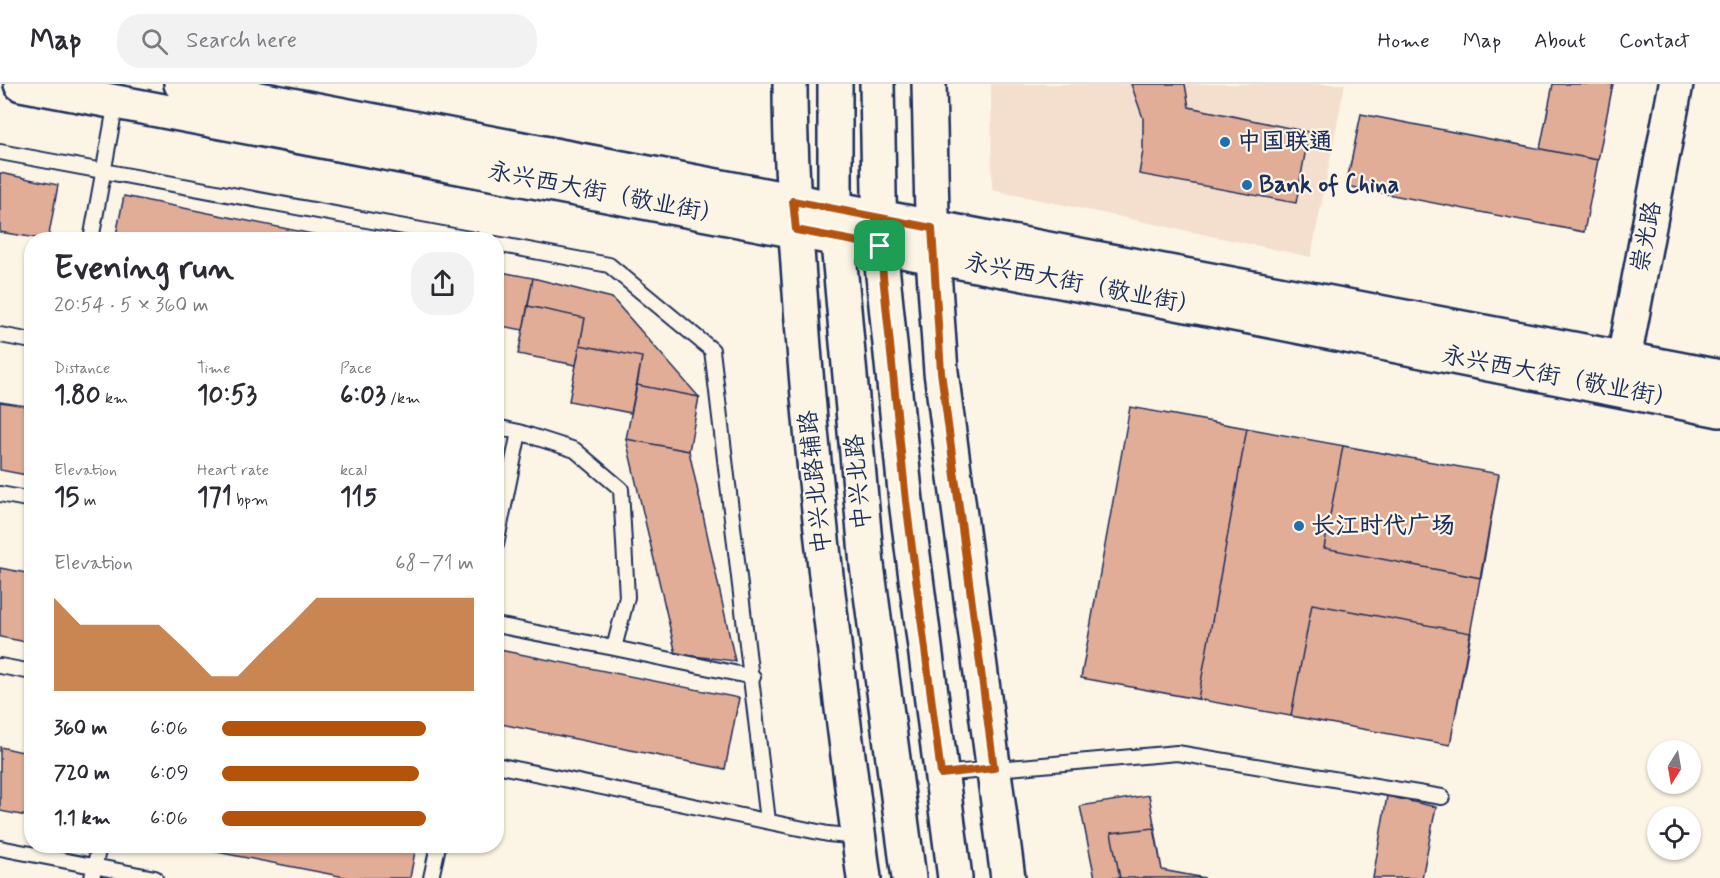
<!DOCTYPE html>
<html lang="en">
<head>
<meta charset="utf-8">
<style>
  :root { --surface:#fff; --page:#f2f2f3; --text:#2b2b33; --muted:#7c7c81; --line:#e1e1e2; --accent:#b45309 }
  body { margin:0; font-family:Mynerve,"LXGW WenKai TC",sans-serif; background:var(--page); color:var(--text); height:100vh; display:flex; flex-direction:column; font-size:22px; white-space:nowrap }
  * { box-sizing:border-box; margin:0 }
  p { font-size:20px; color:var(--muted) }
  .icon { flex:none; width:33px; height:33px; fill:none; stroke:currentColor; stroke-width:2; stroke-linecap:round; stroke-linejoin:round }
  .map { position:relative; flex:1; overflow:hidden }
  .panel { position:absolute; left:24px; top:148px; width:480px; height:621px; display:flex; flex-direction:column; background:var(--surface); border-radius:24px; box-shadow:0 2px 4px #0004 }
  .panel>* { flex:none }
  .needle { width:39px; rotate:191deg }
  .fabs { position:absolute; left:1647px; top:656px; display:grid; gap:12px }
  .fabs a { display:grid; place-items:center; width:54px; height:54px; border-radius:50%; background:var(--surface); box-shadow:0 2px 4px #0004; font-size:30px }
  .pin { position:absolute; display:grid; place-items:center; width:51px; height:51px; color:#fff; margin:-26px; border-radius:12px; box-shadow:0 3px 9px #0006 }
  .round { display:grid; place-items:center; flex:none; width:63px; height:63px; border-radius:24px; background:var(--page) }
  .overview { display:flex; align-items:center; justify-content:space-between; height:102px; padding:0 30px }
  h1 { font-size:33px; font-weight:700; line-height:45px }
  .metrics { display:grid; grid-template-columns:repeat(3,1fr); gap:9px; height:102px; padding:6px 30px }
  .metrics div { display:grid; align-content:center }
  .metrics b { font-size:26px; font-weight:700 }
  .metrics small { font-size:16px; font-weight:400 }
  .metrics p { font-size:16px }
  .chart { height:168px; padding:12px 30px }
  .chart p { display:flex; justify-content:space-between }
  .chart svg { width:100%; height:108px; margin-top:6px; fill:var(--accent); opacity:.7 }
  ul { padding:0 30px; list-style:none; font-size:20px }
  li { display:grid; grid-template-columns:96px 72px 1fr; align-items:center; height:45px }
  li i { height:15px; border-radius:8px; background:var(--accent) }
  header { display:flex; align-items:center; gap:36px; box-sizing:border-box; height:84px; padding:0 30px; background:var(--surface); border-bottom:2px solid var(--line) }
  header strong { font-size:28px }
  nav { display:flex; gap:33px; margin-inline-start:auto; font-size:21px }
  .search { width:420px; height:54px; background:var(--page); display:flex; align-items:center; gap:15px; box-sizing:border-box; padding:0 21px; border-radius:24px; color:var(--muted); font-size:22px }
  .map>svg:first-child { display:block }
  .built { fill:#f4dfce }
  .building { fill:#e2ad97; stroke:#1b2f5e; stroke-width:1.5 }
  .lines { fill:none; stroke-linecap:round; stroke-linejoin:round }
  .service-casing { stroke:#1b2f5e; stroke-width:18 }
  .tertiary-casing { stroke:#1b2f5e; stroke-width:38 }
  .secondary-casing { stroke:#1b2f5e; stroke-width:38 }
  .primary-casing { stroke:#1b2f5e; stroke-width:38 }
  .service { stroke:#fcf5e5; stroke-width:14 }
  .tertiary { stroke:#fcf5e5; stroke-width:33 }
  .secondary { stroke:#fcf5e5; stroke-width:33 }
  .primary { stroke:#fcf5e5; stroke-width:33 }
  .route-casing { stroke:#fff; stroke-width:12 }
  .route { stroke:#b45309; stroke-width:8 }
  .poi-dot { fill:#1f6fb2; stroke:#fcf5e5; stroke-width:2 }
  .labels { text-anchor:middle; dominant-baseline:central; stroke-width:4.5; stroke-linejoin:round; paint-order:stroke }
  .poi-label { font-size:24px; font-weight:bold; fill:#1b2f5e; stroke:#fcf5e5; text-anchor:start }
  .street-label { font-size:24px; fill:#1b2f5e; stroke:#fcf5e5 }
</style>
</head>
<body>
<header>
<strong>Map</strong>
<div class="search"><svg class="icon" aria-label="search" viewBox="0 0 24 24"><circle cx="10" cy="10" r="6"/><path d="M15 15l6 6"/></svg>Search here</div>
<nav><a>Home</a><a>Map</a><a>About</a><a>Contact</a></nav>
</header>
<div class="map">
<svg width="1720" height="794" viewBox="0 0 1720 794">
  <rect width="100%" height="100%" fill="#fcf5e5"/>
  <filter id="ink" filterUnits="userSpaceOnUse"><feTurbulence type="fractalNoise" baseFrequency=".0167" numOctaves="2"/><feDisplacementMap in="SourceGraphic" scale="12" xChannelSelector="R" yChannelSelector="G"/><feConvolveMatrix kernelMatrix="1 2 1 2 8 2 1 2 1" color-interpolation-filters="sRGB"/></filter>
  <g filter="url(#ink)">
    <path class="built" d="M991,0h354l-34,173 -319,-67z"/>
    <path class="building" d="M1131,0h54l4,23 120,25 -13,71 -157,-29 4,-23v-33z
      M1553,0h60l-15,76 -58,-11z
      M1361,30l237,46 -14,72 -238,-46z
      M0,89l58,12 -10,55 -48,-8z
      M124,112l218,44h-227z
      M496,187l37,7 -10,52 -27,-5z
      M533,194l79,20 87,99 -62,-12 5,-28 -62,-12 5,-27 -57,-12z
      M528,222l57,12 -9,47 -58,-11z
      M580,261l62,12 -11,56 -62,-12z
      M637,301l62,12 -10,54 -63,-12z
      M0,318l32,5v69l-32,-6z
      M1130,323l369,67 -49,271 -369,-67z
      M1130,323l117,21 -49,271 -117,-21z
      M626,355l63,12 46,210 -59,-7z
      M1343,362l156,28 -18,104 -157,-30z
      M0,484l32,6v69l-32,-6z
      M1312,520l159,29 -21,112 -159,-29z
      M500,566l239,48 -14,71 -229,-46v-55z
      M0,663l32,7v63l-32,-6z
      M1149,711l13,75 43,8h-110l-15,-72z
      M1387,712l49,11 -14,71h-49z
      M1154,744l8,42 43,8h-85l-9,-45z
      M186,762h230l-6,32h-60z"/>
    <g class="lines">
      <g class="service-casing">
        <path id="service" d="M0,68l475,88
          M91,156l25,-138
          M496,160l113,21 103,85 56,471
          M0,251l32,6
          M496,343l23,5 56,18 46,39 6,108 -13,51 -118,-23
          M0,410l32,6
          M496,461l23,-113
          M614,564l139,29
          M0,582l32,6
          M496,681l332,69 31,3
          M941,690l236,-21 265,44
          M0,764l155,30
          M92,794l7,-32
          M431,794l7,-32"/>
      </g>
      <g class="tertiary-casing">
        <path id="tertiary" d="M790,0c0,70 5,139 10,208 13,196 38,391 64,586
          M929,0l4,173 8,115 67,506
          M1619,301l57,-301"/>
      </g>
      <g class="secondary-casing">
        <path id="secondary" d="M21,0l1240,235 459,91
          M181,0l1539,293"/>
      </g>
      <g class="primary-casing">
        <path id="primary" d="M835,0v125l32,356 42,313
          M877,0l3,162 26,255 49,377"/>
      </g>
      <use href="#service" class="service"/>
      <use href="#tertiary" class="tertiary"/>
      <use href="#secondary" class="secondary"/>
      <use href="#primary" class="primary"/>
    </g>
  </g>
  <g class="lines" filter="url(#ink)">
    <g class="route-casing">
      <path id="route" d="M793,117l139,27 9,144 53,396 -53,6 -35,-273 -26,-255 -84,-16z"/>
    </g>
    <use href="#route" class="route"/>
  </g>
  <g class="poi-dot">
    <circle cx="1225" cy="58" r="6"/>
    <circle cx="1247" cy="101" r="6"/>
    <circle cx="1299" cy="442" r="6"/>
  </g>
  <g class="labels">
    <g class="poi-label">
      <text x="1237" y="58">中国联通</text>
      <text x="1259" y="101">Bank of China</text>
      <text x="1311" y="442">长江时代广场</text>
    </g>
    <g class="street-label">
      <text transform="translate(606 110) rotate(11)">永兴西大街（敬业街）</text>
      <text transform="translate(1647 153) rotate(-79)">崇光路</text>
      <text transform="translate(1083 201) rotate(11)">永兴西大街（敬业街）</text>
      <text transform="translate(1560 294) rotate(11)">永兴西大街（敬业街）</text>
      <text transform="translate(816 398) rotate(-96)">中兴北路辅路</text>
      <text transform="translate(859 398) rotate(-95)">中兴北路</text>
    </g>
  </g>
</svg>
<div class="fabs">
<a><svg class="needle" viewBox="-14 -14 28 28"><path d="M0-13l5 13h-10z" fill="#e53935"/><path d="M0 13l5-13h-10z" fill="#7c7c81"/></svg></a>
<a><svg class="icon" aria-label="locate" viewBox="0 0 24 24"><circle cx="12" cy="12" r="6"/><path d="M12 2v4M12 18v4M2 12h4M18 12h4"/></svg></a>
</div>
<div class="pin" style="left:880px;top:162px;background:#1e9e55"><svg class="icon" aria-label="arrive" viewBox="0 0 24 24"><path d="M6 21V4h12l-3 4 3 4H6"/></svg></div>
<section class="panel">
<div class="overview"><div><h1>Evening run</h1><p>20:54 · 5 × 360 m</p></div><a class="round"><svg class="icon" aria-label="share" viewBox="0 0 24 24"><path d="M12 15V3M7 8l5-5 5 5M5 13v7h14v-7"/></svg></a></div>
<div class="metrics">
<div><p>Distance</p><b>1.80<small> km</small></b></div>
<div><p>Time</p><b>10:53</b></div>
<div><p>Pace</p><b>6:03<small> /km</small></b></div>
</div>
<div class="metrics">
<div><p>Elevation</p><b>15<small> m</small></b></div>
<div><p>Heart rate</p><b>171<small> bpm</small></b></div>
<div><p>kcal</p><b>115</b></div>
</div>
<div class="chart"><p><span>Elevation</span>68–71 m</p>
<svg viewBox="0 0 160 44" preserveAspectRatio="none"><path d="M0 44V6L10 17L20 17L30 17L40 17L50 27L60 38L70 38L80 27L90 17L100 6L110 6L120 6L130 6L140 6L150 6L160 6V44z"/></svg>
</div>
<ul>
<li><b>360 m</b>6:06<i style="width:81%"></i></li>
<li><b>720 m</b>6:09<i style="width:78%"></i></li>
<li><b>1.1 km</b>6:06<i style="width:81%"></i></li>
</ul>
</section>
</div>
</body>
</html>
